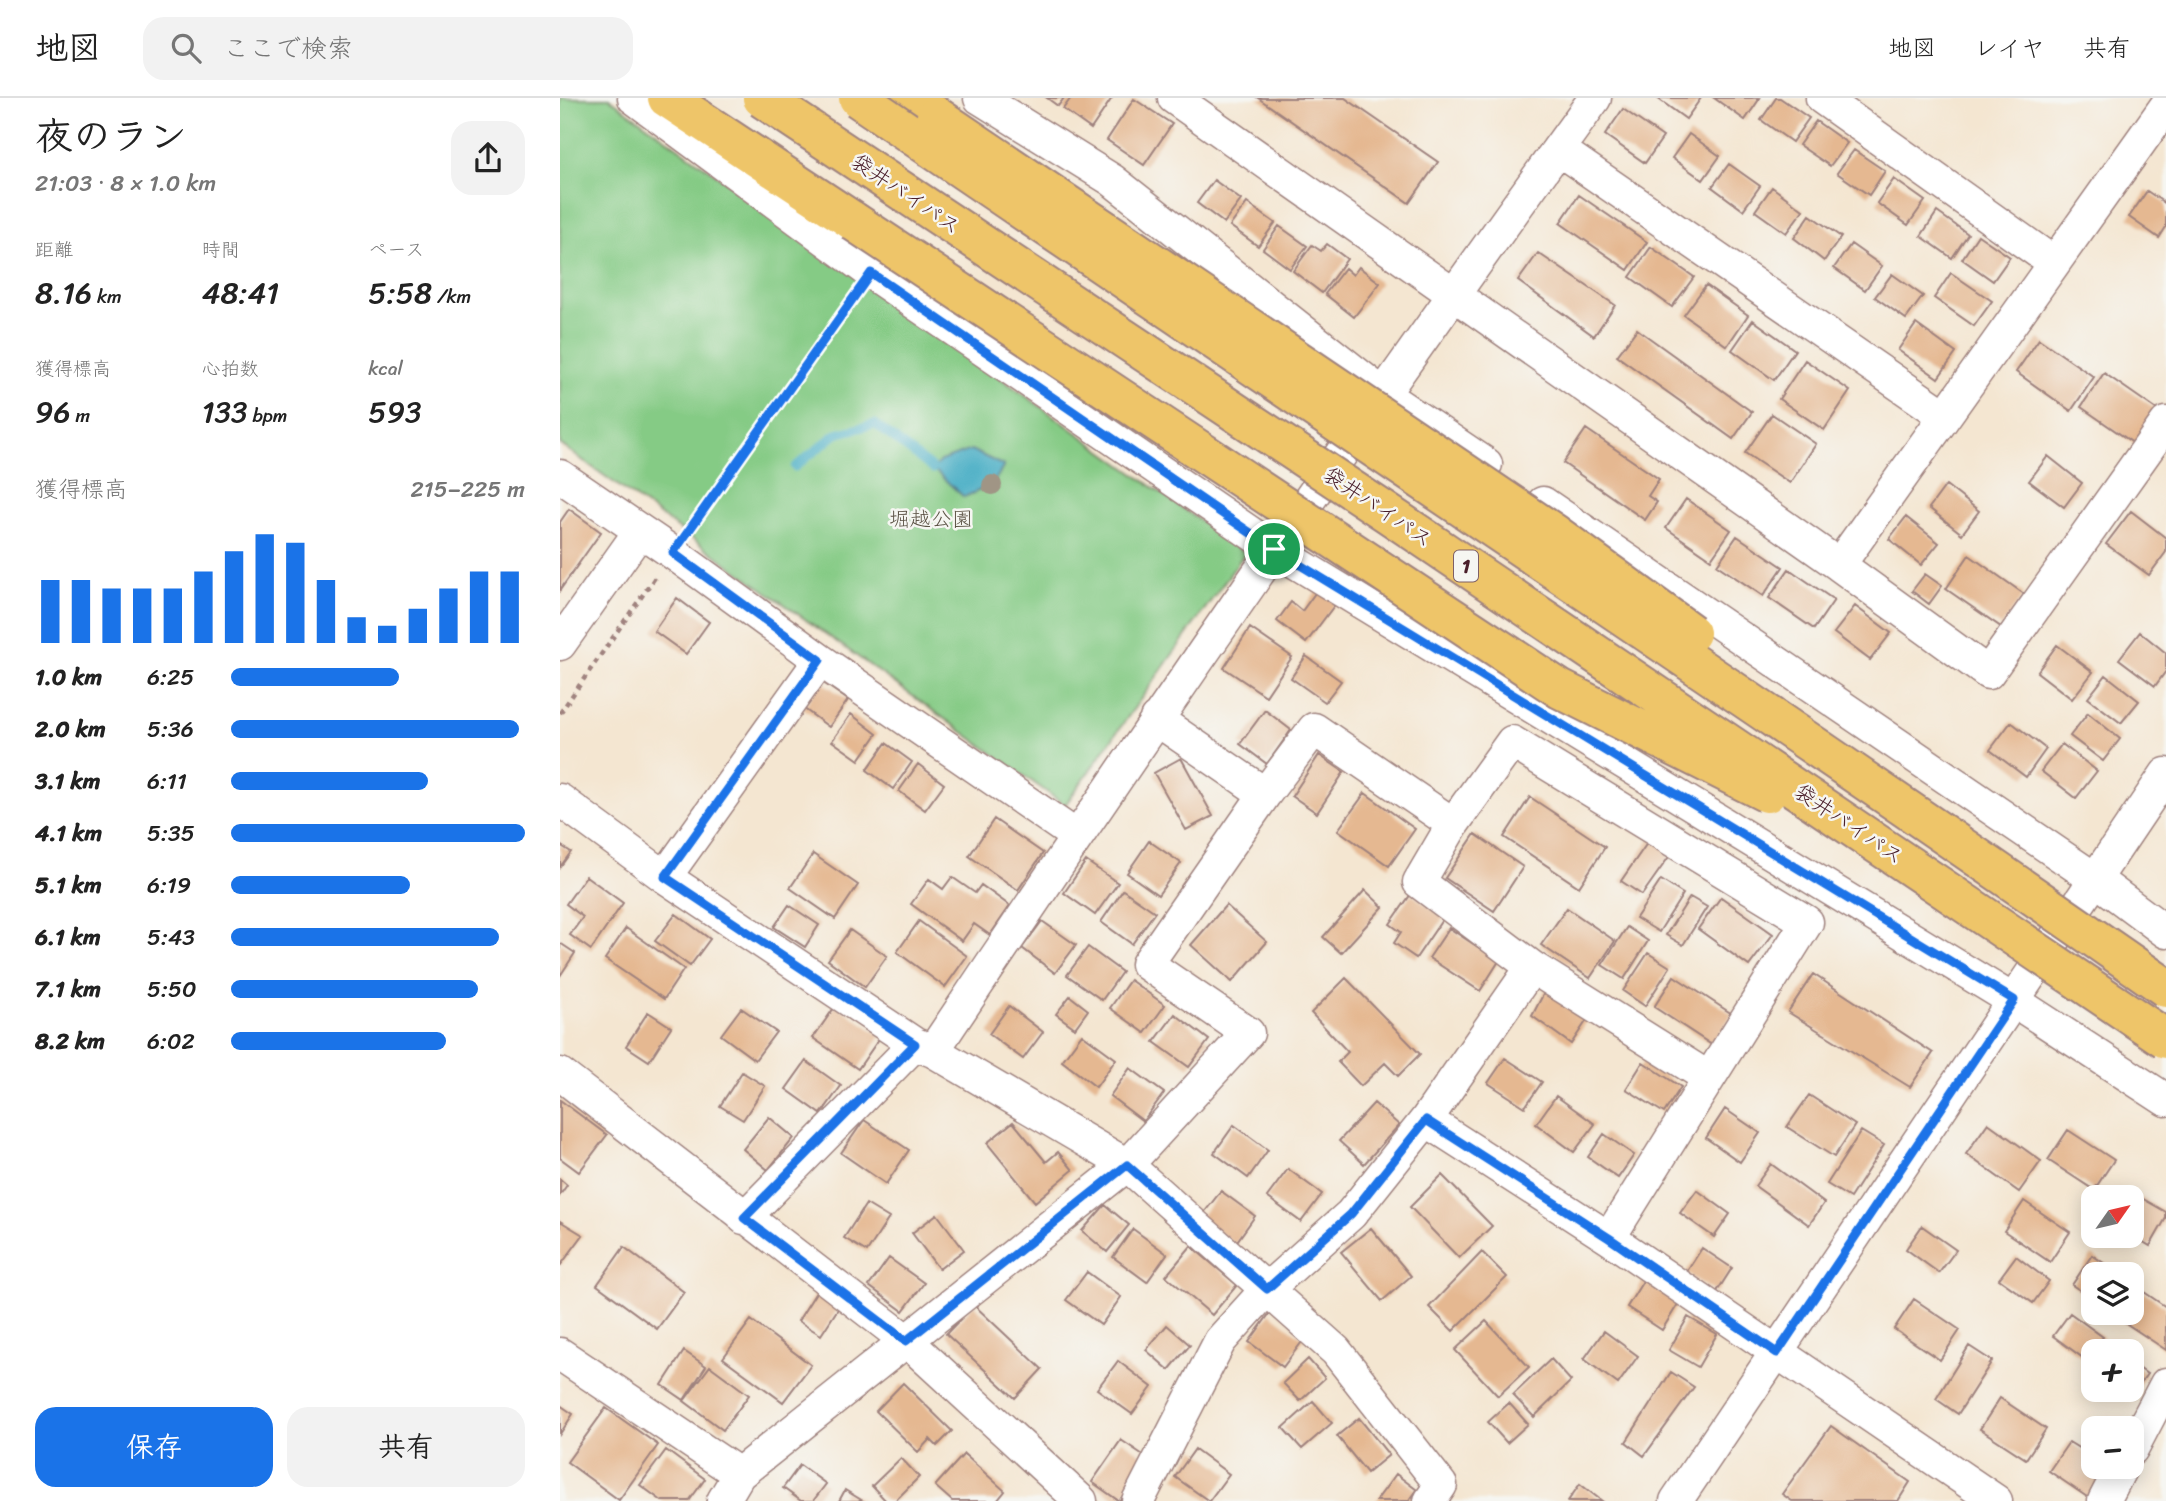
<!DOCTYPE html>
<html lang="ja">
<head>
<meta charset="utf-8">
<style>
  :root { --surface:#fff; --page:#f2f2f2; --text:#222; --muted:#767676; --line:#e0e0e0; --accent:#1a73e8 }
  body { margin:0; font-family:Sriracha,"Klee One",sans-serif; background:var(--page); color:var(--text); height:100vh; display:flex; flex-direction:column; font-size:26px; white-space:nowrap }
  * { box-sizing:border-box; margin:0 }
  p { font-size:23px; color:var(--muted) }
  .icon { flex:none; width:38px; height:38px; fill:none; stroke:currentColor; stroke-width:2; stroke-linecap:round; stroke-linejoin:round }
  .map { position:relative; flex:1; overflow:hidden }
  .drawer { display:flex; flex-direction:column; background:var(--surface); width:560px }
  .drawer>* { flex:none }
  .needle { width:46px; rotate:56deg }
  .controls { position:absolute; left:1521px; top:1087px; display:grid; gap:14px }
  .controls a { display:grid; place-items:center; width:63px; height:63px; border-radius:14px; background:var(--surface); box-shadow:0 4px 18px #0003; font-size:35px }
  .pin { position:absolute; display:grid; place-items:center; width:60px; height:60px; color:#fff; margin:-30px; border:4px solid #fff; border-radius:50%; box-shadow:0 2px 7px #0007 }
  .round { display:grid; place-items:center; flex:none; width:74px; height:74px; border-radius:21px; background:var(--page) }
  .head { display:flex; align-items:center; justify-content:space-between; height:119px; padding:0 35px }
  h1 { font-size:38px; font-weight:600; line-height:52px }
  .figures { display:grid; grid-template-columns:repeat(3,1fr); gap:10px; height:119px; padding:7px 35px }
  .figures div { display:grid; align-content:center }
  .figures b { font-size:30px; font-weight:600 }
  .figures small { font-size:19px; font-weight:400 }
  .figures p { font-size:19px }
  .chart { height:196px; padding:14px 35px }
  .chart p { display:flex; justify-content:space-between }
  .chart svg { width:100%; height:126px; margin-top:7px; stroke:var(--accent); stroke-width:6 }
  .action { display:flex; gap:14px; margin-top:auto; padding:14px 35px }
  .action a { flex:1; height:80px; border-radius:21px; background:var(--accent); color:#fff; font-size:28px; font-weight:600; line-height:80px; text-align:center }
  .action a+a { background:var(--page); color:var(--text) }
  ul { padding:0 35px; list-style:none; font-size:23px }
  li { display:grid; grid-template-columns:112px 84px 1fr; align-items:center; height:52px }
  li i { height:18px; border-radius:9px; background:var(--accent) }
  header { display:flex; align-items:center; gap:42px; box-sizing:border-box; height:98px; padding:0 35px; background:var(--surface); border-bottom:2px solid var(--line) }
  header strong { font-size:33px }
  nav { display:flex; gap:38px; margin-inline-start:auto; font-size:24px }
  .search { width:490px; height:63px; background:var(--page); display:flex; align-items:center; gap:18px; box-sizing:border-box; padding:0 24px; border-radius:21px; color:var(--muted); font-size:26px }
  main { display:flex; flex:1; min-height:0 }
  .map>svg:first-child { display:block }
  .green { fill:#85cb85; stroke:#687558; stroke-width:2 }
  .water { fill:#46adc5; stroke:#486678; stroke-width:2 }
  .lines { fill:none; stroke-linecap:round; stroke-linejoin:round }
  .stream { stroke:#46adc5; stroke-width:9 }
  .building { fill:#e5b891 }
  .minor-casing { stroke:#9f827e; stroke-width:35 }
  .highway-casing { stroke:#9f827e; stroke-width:42 }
  .path { stroke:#9f827e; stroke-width:4.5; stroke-dasharray:5 5; stroke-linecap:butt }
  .minor { stroke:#fff; stroke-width:32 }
  .highway { stroke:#eec569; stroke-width:38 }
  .highway-bridge-casing { stroke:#9f827e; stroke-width:42; stroke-linecap:butt }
  .highway-bridge { stroke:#eec569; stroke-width:38 }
  .tree { fill:#a09585 }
  .route-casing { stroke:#fff; stroke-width:14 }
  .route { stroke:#1a73e8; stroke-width:9 }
  .labels { text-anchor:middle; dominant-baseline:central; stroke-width:5; stroke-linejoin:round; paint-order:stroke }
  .shield { fill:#f6f6f2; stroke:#7e6067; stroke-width:2 }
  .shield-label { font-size:19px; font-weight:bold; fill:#4a1f2b }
  .street-label { font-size:21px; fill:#4a1f2b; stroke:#f6f6f2 }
  .park-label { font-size:21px; fill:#5c5346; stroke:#f6f6f2 }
</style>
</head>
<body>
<header>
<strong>地図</strong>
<div class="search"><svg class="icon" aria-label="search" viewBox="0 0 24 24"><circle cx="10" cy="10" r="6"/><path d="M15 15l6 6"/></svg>ここで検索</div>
<nav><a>地図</a><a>レイヤ</a><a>共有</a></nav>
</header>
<main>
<section class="drawer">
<div class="head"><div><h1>夜のラン</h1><p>21:03 · 8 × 1.0 km</p></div><a class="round"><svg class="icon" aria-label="share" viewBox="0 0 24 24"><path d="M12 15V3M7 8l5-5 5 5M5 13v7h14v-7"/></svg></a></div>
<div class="figures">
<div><p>距離</p><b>8.16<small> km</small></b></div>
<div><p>時間</p><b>48:41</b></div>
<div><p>ペース</p><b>5:58<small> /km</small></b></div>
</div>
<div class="figures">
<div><p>獲得標高</p><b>96<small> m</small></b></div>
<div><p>心拍数</p><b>133<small> bpm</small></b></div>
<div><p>kcal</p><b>593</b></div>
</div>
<div class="chart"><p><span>獲得標高</span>215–225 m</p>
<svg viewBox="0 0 160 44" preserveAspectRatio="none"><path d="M5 44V22M15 44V22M25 44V25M35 44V25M45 44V25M55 44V19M65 44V12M75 44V6M85 44V9M95 44V22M105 44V35M115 44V38M125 44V32M135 44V25M145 44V19M155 44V19"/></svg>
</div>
<ul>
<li><b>1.0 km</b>6:25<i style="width:57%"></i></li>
<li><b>2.0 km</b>5:36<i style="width:98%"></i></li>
<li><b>3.1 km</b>6:11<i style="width:67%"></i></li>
<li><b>4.1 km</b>5:35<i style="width:100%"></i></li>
<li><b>5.1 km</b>6:19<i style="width:61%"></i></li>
<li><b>6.1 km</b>5:43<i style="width:91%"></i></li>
<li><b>7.1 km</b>5:50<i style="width:84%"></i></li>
<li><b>8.2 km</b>6:02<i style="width:73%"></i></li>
</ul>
<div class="action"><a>保存</a><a>共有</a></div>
</section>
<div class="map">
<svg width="1606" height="1403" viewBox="0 0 1606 1403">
  <rect width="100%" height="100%" fill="#f6f6f2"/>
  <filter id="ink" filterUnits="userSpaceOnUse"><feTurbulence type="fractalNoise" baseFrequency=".0143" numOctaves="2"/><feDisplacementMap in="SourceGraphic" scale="14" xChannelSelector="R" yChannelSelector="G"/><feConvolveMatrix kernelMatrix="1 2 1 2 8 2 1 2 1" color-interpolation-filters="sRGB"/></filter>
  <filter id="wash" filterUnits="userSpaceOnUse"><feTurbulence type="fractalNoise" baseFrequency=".00686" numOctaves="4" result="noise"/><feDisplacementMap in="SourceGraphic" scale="28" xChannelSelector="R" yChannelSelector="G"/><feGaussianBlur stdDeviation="1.57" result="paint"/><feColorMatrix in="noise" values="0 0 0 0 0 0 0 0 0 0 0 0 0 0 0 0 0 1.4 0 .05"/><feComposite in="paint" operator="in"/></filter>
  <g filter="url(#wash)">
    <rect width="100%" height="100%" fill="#f4e6d1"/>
    <path class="green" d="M0,0h49l636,455 -180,252 -505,-361z"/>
    <path class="water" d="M411,352l33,16 -12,19 -28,12 -31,-28 7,-8z"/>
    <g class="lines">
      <path class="stream" d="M235,369l41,-33 39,-10 58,45"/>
    </g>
    <g id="blocks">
      <path class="building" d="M487,0h17l-6,8z
        M511,0h41l-21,31 -28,-20z
        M698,0h87l93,64 -29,41z
        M1097,0h44l-15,21z
        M1154,0h46l-15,22z
        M1216,0h4l29,20 -17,24 -31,-22z
        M574,1l38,25 -28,41 -37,-25z
        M1063,11l40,28 -18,26 -40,-28z
        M1256,23l31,22 -17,23 -31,-21z
        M1129,36l31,22 -17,24 -31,-22z
        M1294,52l31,21 -16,24 -32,-22z
        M1169,66l31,22 -17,24 -31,-23z
        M1334,81l31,22 -17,24 -31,-22z
        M654,82l27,20 -17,23 -27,-20z
        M1212,89l31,23 -17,23 -31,-22z
        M1587,93l19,13v23l-7,11 -30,-21z
        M1019,97l68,47 -19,28 -68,-47z
        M687,105l28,20 -17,23 -28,-20z
        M1377,114l31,22 -16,24 -31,-22z
        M1250,117l31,22 -17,24 -30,-23z
        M719,128l28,20 -17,23 -27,-20z
        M1418,137l32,22 -17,24 -31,-22z
        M767,146l20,15 -25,34 -29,-22 19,-26 9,6z
        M1291,146l31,22 -17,24 -31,-22z
        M1091,149l43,30 -22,30 -42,-30z
        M978,155l77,52 -21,31 -76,-55z
        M799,169l21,16 -26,34 -29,-23 20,-26 8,7z
        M1391,175l41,28 -18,25 -40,-28z
        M1332,176l31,22 -17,23 -31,-22z
        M1146,187l42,30 -21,31 -43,-31z
        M1193,222l42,30 -21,30 -42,-30z
        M1356,226l40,29 -18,25 -40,-28z
        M1077,231l115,83 -19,27 -116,-83z
        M1479,241l55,38 -23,34 -55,-39z
        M1245,262l45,31 -26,39 -45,-31z
        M1544,275l56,39 -24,33 -55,-38z
        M1212,316l44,30 -26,39 -45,-30z
        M1026,331l73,50 -11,17 9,6 -12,18 -82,-57z
        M1488,358l34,27 -18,24 -35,-26z
        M1386,387l33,26 -17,23 -33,-26z
        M1126,401l45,31 -20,29 -45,-31z
        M9,411l32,23 -41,58v-68z
        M1571,413l35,27v14l-17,23 -43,-31z
        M1346,419l33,26 -18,22 -32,-26z
        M1177,438l46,31 -20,29 -46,-31z
        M1409,457l55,39 -23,33 -55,-38z
        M1229,471l45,31 -20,29 -45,-31z
        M1365,476l17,12 -13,18 -17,-13z
        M758,491l18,14 -30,40 -29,-22 14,-19 11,9z
        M117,500l32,24 -23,32 -32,-23z
        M1295,508l36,27 -21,27 -36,-27z
        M690,530l42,29 -26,39 -42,-28z
        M1580,534l26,21v18l-11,15 -36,-27z
        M1497,547l36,27 -21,27 -35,-27z
        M746,558l35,25 -16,21 -34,-24z
        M1546,577l33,26 -18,22 -33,-25z
        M262,584l26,18 -19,27 -26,-19z
        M705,612l26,20 -24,34 -27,-20z
        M1528,615l32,26 -17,22 -33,-25z
        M291,616l26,20 -18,26 -27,-19z
        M1451,624l35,27 -20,28 -36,-27z
        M326,645l26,19 -19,27 -26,-19z
        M1502,646l35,27 -21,27 -35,-27z
        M759,657l25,17 -27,41 -25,-17z
        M621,660l32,58 -27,14 -32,-57z
        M358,666l26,20 -19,26 -26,-19z
        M805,695l50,36 -26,37 -51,-36z
        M970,699l75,50 -26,40 -75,-50z
        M434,721l49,34 -25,37 -49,-34z
        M915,736l48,33 -29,44 -49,-33z
        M1092,738l21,15 -31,44 -21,-14z
        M589,743l32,22 -23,32 -31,-22z
        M0,747l11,7 -11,15z
        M253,756l45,31 -23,34 -45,-31z
        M526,763l32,22 -23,32 -31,-22z
        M26,778l37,27 -32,47 -21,-15 13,-18 -17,-13z
        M392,779l23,16 6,-8 29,21 -20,29 -16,-11 -12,17 -51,-37 18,-25 14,10z
        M1101,782l22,14 -24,38 -23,-14z
        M563,792l32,22 -23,32 -31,-22z
        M805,792l18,17 -42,46 -18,-16z
        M851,796l33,23 -28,41 -22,-15 7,-11 -11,-8z
        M1130,799l17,10 -24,38 -17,-10z
        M1161,799l52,37 -24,32 -51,-37z
        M229,807l30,20 -14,22 -31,-20z
        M666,807l41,37 -35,40 -41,-37z
        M1007,810l48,33 -25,37 -49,-33z
        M116,816l34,25 -20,27 -35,-25z
        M359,823l48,35 -22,31 -48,-35z
        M482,823l34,24 -21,28 -33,-25z
        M1067,829l21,14 -24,38 -22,-14z
        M66,830l58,41 -20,30 -59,-40z
        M889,830l50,33 -19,30 -51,-33z
        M290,832l37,26 -22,31 -37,-27z
        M0,845l15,10 -15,23z
        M528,849l34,25 -20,28 -35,-25z
        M1088,855l22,14 -25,39 -22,-15z
        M1253,876l120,79 -23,34 -122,-75z
        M1114,878l58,38 -20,31 -58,-38z
        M786,880l74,76 -22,22 -13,-13 -24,23 -23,-24 10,-10 -37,-39z
        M570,882l35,25 -20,28 -35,-25z
        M986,891l41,31 -16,24 -39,-28z
        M510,898l18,14 -13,18 -19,-14z
        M276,907l45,31 -23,33 -45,-31z
        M449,908l34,26 -20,27 -34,-25z
        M181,910l35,24 -21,28 -34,-25z
        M88,914l23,15 -22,34 -23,-15z
        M615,916l34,26 -20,27 -35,-25z
        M522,936l34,25 -20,28 -34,-26z
        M945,960l37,24 -17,25 -37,-24z
        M246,963l35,25 -20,28 -35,-25z
        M1083,964l38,25 -17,26 -38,-24z
        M570,970l34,25 -21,28 -33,-25z
        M182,974l23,14 -22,34 -23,-14z
        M1249,997l46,30 -21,32 -47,-30z
        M996,998l39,28 -21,28 -38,-28z
        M0,1002l47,35 -28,37 -19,-14z
        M814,1005l25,22 -35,39 -25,-23z
        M1165,1011l35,24 -20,29 -34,-24z
        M209,1019l25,21 -26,32 -25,-21z
        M304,1022l45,30 -23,34 -45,-31z
        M453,1024l33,40 12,-10 15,18 -38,32 -48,-59z
        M1428,1025l53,38 -22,31 -53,-38z
        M674,1027l34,25 -20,28 -34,-25z
        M1508,1032l46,30 -20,30 -46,-30z
        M1301,1033l23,14 -34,53 -23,-14z
        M1044,1036l30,21 -16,23 -30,-21z
        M1211,1066l53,39 -15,22 -54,-39z
        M728,1071l34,25 -21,28 -34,-25z
        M882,1077l50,51 -33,32 -49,-51z
        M0,1081l7,6 -7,10z
        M1137,1092l33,24 -16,23 -34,-24z
        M661,1093l34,25 -20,28 -35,-26z
        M1578,1098l28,16v6l-16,28 -18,-11v-29z
        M1464,1103l46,31 -20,30 -46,-31z
        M306,1106l23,14 -22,34 -23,-14z
        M545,1107l24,20 -22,27 -25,-21z
        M377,1116l27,36 -25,19 -27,-36z
        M0,1123l23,14 -23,31z
        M1362,1128l34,24 -17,23 -33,-24z
        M811,1130l40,48 -29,25 -41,-49z
        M573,1131l34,25 -20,28 -34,-25z
        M631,1148l46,39 -25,30 -46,-39z
        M64,1149l60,45 -27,37 -60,-44z
        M1142,1150l30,20 -16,25 -30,-20z
        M922,1154l25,25 -54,54 -24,-24z
        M1532,1157l28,19h-27v25l-21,-14z
        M1456,1158l33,25 -16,22 -34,-24z
        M329,1160l35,25 -21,28 -34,-25z
        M527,1174l34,25 -20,28 -35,-25z
        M1083,1183l35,23 -16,26 -35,-23z
        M260,1188l23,15 -22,34 -23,-14z
        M1584,1194l22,15v43l-42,-28z
        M1354,1201l46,31 -20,30 -46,-31z
        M414,1207l68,64 -27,29 -69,-64z
        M710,1215l34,26 -21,28 -34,-25z
        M1510,1215l33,24 -17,23 -33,-24z
        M1128,1219l29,17 -19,33 -29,-17z
        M191,1222l60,45 -28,37 -60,-44z
        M926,1223l43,46 -31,29 -43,-46z
        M607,1227l23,20 -21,25 -23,-20z
        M1044,1233l34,25 -20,28 -34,-25z
        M1409,1248l23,15 -34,53 -22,-15z
        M124,1253l22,15 -22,34 -22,-15z
        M748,1261l17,19 -25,23 -17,-18z
        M991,1261l20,22 -37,36 -21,-22z
        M558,1263l34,26 -20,27 -35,-25z
        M1572,1265l15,11 -17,23 -10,-7h12z
        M150,1268l39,29 -26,35 -39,-29z
        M1111,1274l23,15 -50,69 -18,-14z
        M343,1285l49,48 -15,15 -7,-7 -12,13 -42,-41z
        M1440,1300l46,31 -20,30 -46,-30z
        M753,1303l19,22 -30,26 -19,-21z
        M949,1305l19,21 -21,19 -19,-21z
        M0,1307l13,9 -13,20z
        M46,1310l52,37 -39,55 -52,-38z
        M799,1320l30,37 -22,18 -30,-37z
        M1271,1328l79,56 -12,19h-106l-10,-7z
        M561,1342l28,19 -30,42 -27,-19z
        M1509,1344l24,15v9h14l-14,35 -44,-30z
        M635,1351l34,25 -20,27 -34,-24z
        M106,1352l39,29 -16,22h-27l-22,-16z
        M404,1356l41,37 -8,10h-45l-17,-15z
        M341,1360l18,19 -24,24h-9l-14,-15z
        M240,1367l26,19 -13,17h-12l-18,-13z
        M836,1376l21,16 -8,11h-33z
        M1020,1386l22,17h-34z
        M285,1392l18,11h-24z"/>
    </g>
  </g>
  <g filter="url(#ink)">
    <use href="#blocks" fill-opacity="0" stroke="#9f827e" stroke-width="2"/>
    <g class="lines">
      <g class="minor-casing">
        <path id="minor" d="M74,0l237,175 403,276 740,452 152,99
          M420,0l132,82 272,215 102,69
          M614,0l665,467 327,-459
          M1262,0l232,165
          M998,51l387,267
          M0,378l113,77 147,107 256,176
          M983,405l552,376 71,53
          M1279,467l149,108 178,-250
          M0,546l80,-113
          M596,621l109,75
          M0,702l105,77 250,167 18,7 194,114 209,186 105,134 -11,16
          M105,779l155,-217
          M373,953c215,-322 435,-640 662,-953
          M0,976l347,267 174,160
          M866,1022l183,118 387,263
          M184,1120l171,-174
          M1049,1140l198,-316 -295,-180 -59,82 -34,58 113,85 177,111
          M0,1256l179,120
          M1572,1351l34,-65
          M163,1403l16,-27 388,-309 121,-132 -101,-69 118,-170 49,-65 139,95
          M578,1403l82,-160 47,-52 84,-75 75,-94 106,-153
          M1116,1403l490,-727
          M1544,1403l18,-35"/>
      </g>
      <g class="highway-casing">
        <path id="highway" d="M107,0l186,123
          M350,0l26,18"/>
      </g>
      <path class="path" d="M130,431l164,-233
        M0,615l96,-137"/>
      <use href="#minor" class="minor"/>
      <use href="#highway" class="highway"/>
      <g class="highway-bridge-casing">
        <path id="highway-bridge" d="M202,0l625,415 779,526
          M298,0c435,298 875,588 1308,890
          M376,18l619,418 136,99
          M293,123l707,468 207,104"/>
      </g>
      <use href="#highway-bridge" class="highway-bridge"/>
    </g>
    <circle class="tree" cx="432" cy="387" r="10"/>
  </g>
  <g class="lines" filter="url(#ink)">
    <g class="route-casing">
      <path id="route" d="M311,175l403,276 740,451 -237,353 -168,-115 -183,-118 -75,94 -84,75 -140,-124 -221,176 -162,-123 171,-174 -250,-167 155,-217 -147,-107z"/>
    </g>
    <use href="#route" class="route"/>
  </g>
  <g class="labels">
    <rect class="shield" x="894" y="452.5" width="24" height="31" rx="5"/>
    <g class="shield-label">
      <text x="906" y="468">1</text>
    </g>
    <g class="street-label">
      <text transform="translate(346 96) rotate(34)">袋井バイパス</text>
      <text transform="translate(818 409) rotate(34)">袋井バイパス</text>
      <text transform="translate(1289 726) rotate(34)">袋井バイパス</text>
    </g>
    <g class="park-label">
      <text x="371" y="421">堀越公園</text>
    </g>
  </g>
</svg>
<div class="controls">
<a><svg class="needle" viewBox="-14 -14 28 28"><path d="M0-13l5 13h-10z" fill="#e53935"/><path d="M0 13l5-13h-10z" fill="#767676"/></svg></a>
<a><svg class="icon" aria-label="layers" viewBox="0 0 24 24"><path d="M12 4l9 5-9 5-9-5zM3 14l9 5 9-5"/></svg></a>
<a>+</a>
<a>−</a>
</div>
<div class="pin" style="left:714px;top:451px;background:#1e9e55"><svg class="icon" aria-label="arrive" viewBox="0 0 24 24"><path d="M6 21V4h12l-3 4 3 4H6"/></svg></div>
</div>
</main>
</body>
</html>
